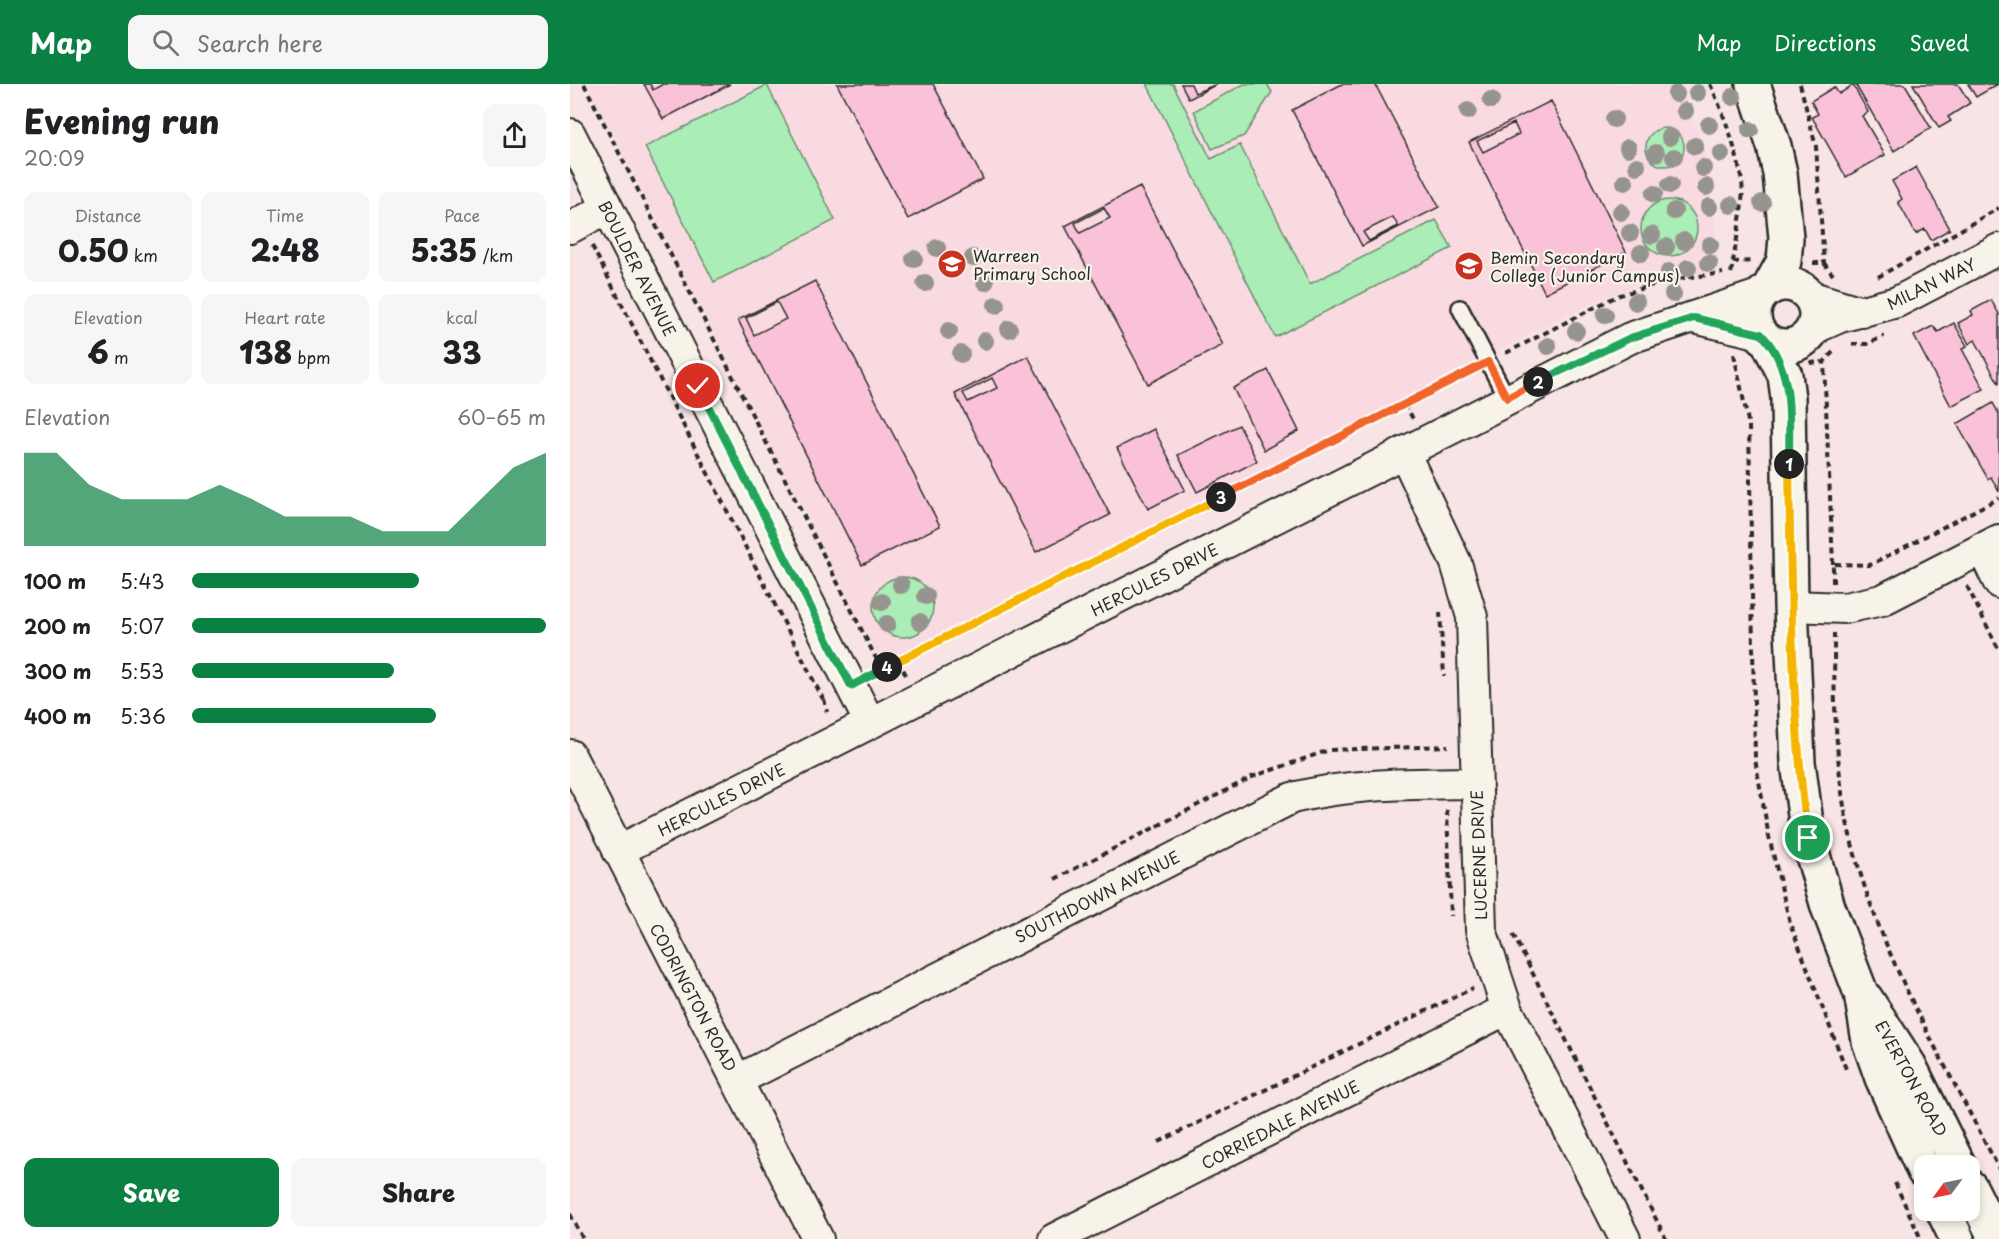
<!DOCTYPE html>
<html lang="en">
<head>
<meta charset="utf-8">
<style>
  :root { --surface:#fff; --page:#f6f6f6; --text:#202124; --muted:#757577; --accent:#0b8043 }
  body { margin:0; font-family:"Playpen Sans",sans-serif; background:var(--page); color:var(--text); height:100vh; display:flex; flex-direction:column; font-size:22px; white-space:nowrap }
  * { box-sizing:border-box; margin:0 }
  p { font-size:20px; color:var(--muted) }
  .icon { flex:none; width:33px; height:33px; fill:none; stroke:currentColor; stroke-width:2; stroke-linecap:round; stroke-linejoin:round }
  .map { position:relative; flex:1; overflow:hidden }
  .side { display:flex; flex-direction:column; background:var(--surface); width:570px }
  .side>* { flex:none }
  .needle { width:39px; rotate:237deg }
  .tools { position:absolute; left:1344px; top:1071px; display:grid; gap:12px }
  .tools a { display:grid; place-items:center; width:66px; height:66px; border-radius:12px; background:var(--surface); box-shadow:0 3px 9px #0003; font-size:30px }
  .pin { position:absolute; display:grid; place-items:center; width:51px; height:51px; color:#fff; margin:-26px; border:3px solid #fff; border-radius:50%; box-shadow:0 2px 6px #0007 }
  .km { position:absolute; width:30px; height:30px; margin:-15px; border-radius:50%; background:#222; color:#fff; font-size:16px; line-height:30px; text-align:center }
  .round { display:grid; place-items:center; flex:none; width:63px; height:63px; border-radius:12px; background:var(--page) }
  .headline { display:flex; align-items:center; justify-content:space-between; height:102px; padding:0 24px }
  h1 { font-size:33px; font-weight:800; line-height:45px }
  .stats { display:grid; grid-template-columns:repeat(3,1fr); gap:9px; height:102px; padding:6px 24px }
  .stats div { display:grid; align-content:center; border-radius:12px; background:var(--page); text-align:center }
  .stats b { font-size:30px; font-weight:800 }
  .stats small { font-size:16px; font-weight:400 }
  .stats p { font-size:16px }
  .chart { height:168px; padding:12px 24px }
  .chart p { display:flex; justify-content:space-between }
  .chart svg { width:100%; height:108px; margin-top:6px; fill:var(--accent); opacity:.7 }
  .action { display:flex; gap:12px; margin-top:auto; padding:12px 24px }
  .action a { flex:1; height:69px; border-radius:12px; background:var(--accent); color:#fff; font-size:24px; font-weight:800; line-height:69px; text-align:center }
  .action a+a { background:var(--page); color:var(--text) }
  ul { padding:0 24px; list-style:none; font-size:20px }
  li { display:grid; grid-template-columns:96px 72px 1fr; align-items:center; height:45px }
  li i { height:15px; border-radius:8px; background:var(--accent) }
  header { display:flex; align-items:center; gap:36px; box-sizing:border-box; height:84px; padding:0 30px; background:var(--accent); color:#fff }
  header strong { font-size:28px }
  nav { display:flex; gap:33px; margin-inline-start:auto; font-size:21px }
  .search { width:420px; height:54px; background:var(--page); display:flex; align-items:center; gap:15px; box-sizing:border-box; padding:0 21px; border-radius:12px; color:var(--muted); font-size:22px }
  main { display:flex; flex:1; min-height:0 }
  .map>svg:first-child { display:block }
  .built { fill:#f9dae1 }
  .green { fill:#abedb6; stroke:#6b8c70; stroke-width:1.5 }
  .building { fill:#fac2d9; stroke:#2b2b2b; stroke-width:1.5; fill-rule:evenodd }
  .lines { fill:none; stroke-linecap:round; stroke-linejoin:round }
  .lane-casing { stroke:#2b2b2b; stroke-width:20 }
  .street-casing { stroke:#2b2b2b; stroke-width:34 }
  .secondary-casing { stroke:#2b2b2b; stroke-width:38 }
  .path { stroke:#2b2b2b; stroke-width:4; stroke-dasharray:6 4.5; stroke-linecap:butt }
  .lane { stroke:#f7f3e8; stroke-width:15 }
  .street { stroke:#f7f3e8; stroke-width:30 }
  .secondary { stroke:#f7f3e8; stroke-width:33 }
  .tree { fill:#96948e }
  .split-1-casing { stroke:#fff; stroke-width:12 }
  .split-2-casing { stroke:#fff; stroke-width:12 }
  .split-3-casing { stroke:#fff; stroke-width:12 }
  .split-4-casing { stroke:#fff; stroke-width:12 }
  .split-5-casing { stroke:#fff; stroke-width:12 }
  .split-1 { stroke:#f5b400; stroke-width:8 }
  .split-2 { stroke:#22a559; stroke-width:8 }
  .split-3 { stroke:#f0652b; stroke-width:8 }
  .split-4 { stroke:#f5b400; stroke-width:8 }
  .split-5 { stroke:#22a559; stroke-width:8 }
  .labels { text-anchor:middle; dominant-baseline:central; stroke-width:4.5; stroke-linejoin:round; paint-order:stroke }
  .poi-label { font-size:16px; fill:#2b2b2b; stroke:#f7f3e8; text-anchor:start }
  .street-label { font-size:16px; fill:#2b2b2b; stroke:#f7f3e8 }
</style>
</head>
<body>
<header>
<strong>Map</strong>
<div class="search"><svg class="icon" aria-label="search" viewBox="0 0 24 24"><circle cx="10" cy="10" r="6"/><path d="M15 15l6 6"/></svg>Search here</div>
<nav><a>Map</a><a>Directions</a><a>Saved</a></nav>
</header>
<main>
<section class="side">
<div class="headline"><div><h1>Evening run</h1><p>20:09</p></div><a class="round"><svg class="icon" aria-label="share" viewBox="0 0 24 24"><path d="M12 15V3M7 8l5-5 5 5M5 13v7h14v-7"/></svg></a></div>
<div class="stats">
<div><p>Distance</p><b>0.50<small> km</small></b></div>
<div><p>Time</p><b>2:48</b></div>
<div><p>Pace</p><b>5:35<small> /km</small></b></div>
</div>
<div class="stats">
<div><p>Elevation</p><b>6<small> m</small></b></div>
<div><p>Heart rate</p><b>138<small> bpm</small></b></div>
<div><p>kcal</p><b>33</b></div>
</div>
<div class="chart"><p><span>Elevation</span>60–65 m</p>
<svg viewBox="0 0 160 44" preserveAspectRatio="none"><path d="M0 44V6L10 6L20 19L30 25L40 25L50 25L60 19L70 25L80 32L90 32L100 32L110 38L120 38L130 38L140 25L150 12L160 6V44z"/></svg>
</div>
<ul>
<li><b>100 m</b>5:43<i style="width:64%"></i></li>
<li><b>200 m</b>5:07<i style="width:100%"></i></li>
<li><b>300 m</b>5:53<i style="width:57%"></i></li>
<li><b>400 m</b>5:36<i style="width:69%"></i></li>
</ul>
<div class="action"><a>Save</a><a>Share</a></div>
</section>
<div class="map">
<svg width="1429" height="1155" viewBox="0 0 1429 1155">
  <rect width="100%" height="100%" fill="#f8e4e4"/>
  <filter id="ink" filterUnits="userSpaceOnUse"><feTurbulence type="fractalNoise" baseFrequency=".0167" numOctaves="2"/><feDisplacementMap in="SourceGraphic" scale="12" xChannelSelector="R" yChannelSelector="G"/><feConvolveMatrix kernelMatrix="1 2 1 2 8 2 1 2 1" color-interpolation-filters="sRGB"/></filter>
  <g filter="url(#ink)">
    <path class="built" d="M17,0h1092l24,60 12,74 2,42 -12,13 -67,11 -54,23 -692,352 -15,-4z"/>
    <path class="green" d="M577,0h26l38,75 29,-14 70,139 126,-64 16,28 -177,89z
      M674,0h23l5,8 -28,44 -32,13 -18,-38z
      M197,1l68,135 -121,62 -69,-135z
      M1076 63a19 19 0 1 1 38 0a19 19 0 1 1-38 0Z
      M1071 144a28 28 0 1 1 56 0a28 28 0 1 1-56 0Z
      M303 523a30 30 0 1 1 60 0a30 30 0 1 1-60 0Z"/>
    <path class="building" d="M74,0h6l3,6 10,-6h67l-67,35z
      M267,0h96l50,95 -75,40z
      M611,0h10l4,9 22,-9 -28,15z
      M772,0h33l64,123 -77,39 -70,-136zM823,133l5,9 -29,15 -6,-9z
      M1285,0h50l26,44 -37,23z
      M1343,0h45l12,19 -22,14 3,4 -12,7z
      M1398,0h30l-22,13z
      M1283,1l15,27 -6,4 23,39 -39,22 -34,-60 6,-3 -7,-13 23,-14 5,7z
      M981,17l75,151 -81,41 -76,-151zM944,39l5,11 -36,18 -6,-11z
      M1346,83l34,62 -19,11 -6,-11 -9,5 -18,-32 4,-3 -10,-18z
      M570,103l83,158 -75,39 -83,-158zM534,124l6,10 -30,15 -5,-10z
      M245,197l125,245 -78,39 -124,-245zM207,218l9,17 -32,16 -8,-17z
      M1421,216l8,14v70l-24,-44 -6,4 -11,-21 15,-8 -2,-4z
      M1384,239l13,23 -5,3 22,40 -33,17 -37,-70 19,-10 5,6z
      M458,272l82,159 -74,37 -81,-158zM422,294l5,10 -29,14 -5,-9z
      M698,286l31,61 -35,19 -31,-62z
      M1423,319l6,11v78l-8,-15 -3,2 -31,-55z
      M669,341l18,36 -60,31 -19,-37z
      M584,345l31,61 -37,19 -31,-61z"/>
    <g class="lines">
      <g class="lane-casing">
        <path id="lane" d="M890,224l47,90"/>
      </g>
      <g class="street-casing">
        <path id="street" d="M0,50l300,589
          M0,144l37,-20
          M1239,212l53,16
          M1124,234l67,16
          M1243,245l27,-12 57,-15 102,-53
          M834,368l52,111 16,54 9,313 26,79 118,230
          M1412,464l17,35
          M1221,522l54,2 37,-8 117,-60
          M0,671l248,484
          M48,767l1012,-513 132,-44
          M168,996l554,-282c61,-15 120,-14 182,-15
          M484,1155l453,-230"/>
      </g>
      <g class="secondary-casing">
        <path id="secondary" d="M1183,0l21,62 6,27 6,65 -2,23 -15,27
          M1184 231a31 31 0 1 1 62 0a31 31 0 1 1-62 0Z
          M1197,256l18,35 3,23 3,208 7,156 10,76 20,69 33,86 8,48 13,37 42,93
          M1296,915l43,66 50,101
          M1400,1103l26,52
          M1373,1126l14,29"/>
      </g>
      <path class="path" d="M14,0l298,586
        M1140,0c14,30 27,66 32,98 3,23 -8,68 -11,93
        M1230,0l16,63 8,116
        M22,162l231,453
        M1163,178l19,-1
        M1243,179h11l9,12
        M1308,193l121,-69
        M1282,260h16l16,-8
        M936,269l111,-57 52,-16 54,-7
        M1164,270l15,72 6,333 14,78 21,86 56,146
        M1240,279l14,-1
        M835,320l8,15
        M1263,480l-9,-202 9,-10
        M1263,499v-19l37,1 129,-67
        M1397,502l32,64
        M870,528l4,64
        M1264,549c0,57 1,116 10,173 23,130 96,247 155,363
        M303,590l26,-13
        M336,591l-7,-14 574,-291
        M254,615l3,13
        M877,726l4,106
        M485,795l197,-102 77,-27 119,-4
        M943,850l153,305
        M589,1058l314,-154
        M1325,1099l26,56
        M0,1130l13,25"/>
      <use href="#lane" class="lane"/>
      <use href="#street" class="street"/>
      <use href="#secondary" class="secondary"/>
    </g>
    <g class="tree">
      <circle cx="1127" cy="9" r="9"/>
      <circle cx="1106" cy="10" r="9"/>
      <circle cx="1163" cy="13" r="9"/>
      <circle cx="921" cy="16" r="9"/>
      <circle cx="898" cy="27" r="9"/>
      <circle cx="1115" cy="27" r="9"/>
      <circle cx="1044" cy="35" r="9"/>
      <circle cx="1139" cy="41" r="9"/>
      <circle cx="1180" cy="46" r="9"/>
      <circle cx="1100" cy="53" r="9"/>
      <circle cx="1125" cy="62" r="9"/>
      <circle cx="1058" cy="64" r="9"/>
      <circle cx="1086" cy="69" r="9"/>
      <circle cx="1151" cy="70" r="9"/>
      <circle cx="1104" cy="73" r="9"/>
      <circle cx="1067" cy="82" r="9"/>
      <circle cx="1133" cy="84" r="9"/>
      <circle cx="1055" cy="98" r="9"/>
      <circle cx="1100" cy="101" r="9"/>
      <circle cx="1136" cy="103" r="9"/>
      <circle cx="1084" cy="110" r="9"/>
      <circle cx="1192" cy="119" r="9"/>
      <circle cx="1161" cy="121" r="9"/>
      <circle cx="1139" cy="123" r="9"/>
      <circle cx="1104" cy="127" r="9"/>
      <circle cx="1051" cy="128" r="9"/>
      <circle cx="1060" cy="149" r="9"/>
      <circle cx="1082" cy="151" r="9"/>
      <circle cx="1114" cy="157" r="9"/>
      <circle cx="1140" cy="161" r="9"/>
      <circle cx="1096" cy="163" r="9"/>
      <circle cx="367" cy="164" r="9"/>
      <circle cx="1071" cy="169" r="9"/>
      <circle cx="403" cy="174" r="9"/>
      <circle cx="344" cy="175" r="9"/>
      <circle cx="1139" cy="179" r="9"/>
      <circle cx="1118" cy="184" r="9"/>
      <circle cx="1099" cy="188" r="9"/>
      <circle cx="415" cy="198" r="9"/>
      <circle cx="355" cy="199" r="9"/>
      <circle cx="1103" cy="210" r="9"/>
      <circle cx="1066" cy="218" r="9"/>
      <circle cx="426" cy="221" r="9"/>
      <circle cx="1035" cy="231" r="9"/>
      <circle cx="439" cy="245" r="9"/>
      <circle cx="379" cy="247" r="9"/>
      <circle cx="1006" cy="247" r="9"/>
      <circle cx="415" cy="257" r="9"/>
      <circle cx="978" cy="262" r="9"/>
      <circle cx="391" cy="270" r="9"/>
      <circle cx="331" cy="501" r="9"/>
      <circle cx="356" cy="512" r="9"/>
      <circle cx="312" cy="518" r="9"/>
      <circle cx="350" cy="538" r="9"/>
      <circle cx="317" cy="540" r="9"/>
    </g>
  </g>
  <g class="lines" filter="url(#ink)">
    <g class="split-1-casing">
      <path id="split-1" d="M1219,380c2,125 2,250 19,374"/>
    </g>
    <g class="split-2-casing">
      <path id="split-2" d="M968,298l92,-44 64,-20 67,16c34,33 28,87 28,130"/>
    </g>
    <g class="split-3-casing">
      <path id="split-3" d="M651,413l267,-135 19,36 31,-16"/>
    </g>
    <g class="split-4-casing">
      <path id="split-4" d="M317,583l334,-170"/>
    </g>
    <g class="split-5-casing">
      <path id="split-5" d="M128,302l153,300 36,-19"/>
    </g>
    <use href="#split-1" class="split-1"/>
    <use href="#split-2" class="split-2"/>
    <use href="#split-3" class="split-3"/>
    <use href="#split-4" class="split-4"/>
    <use href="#split-5" class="split-5"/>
  </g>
  <defs>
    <g id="school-disc" transform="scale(1.5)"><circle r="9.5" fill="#c8321e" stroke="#f7f3e8"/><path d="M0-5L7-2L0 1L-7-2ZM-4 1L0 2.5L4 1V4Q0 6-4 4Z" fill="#fff"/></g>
  </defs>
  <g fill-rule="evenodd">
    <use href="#school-disc" x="382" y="180"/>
    <use href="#school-disc" x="899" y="182"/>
  </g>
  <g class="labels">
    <g class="poi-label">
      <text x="403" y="171">Warreen<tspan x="403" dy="18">Primary School</tspan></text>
      <text x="920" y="173">Bemin Secondary<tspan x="920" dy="18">College (Junior Campus)</tspan></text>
    </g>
    <g class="street-label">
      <text transform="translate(68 184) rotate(63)">BOULDER AVENUE</text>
      <text transform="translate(1361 199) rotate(-26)">MILAN WAY</text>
      <text transform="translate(584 495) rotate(-27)">HERCULES DRIVE</text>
      <text transform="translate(151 715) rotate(-27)">HERCULES DRIVE</text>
      <text transform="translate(908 771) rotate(-92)">LUCERNE DRIVE</text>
      <text transform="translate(527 812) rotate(-27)">SOUTHDOWN AVENUE</text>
      <text transform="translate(124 913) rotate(62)">CODRINGTON ROAD</text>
      <text transform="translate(1342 994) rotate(61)">EVERTON ROAD</text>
      <text transform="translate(710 1040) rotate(-27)">CORRIEDALE AVENUE</text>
    </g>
  </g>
</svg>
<div class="tools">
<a><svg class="needle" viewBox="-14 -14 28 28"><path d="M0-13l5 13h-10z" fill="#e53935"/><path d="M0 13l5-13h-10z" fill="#757577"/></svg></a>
</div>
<div class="pin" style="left:1238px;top:754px;background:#1e9e55"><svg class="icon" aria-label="arrive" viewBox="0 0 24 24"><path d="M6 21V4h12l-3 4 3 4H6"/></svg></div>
<div class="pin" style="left:128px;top:302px;background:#d93025"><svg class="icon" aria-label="check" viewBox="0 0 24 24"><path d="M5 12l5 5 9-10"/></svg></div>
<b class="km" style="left:1219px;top:380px">1</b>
<b class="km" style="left:968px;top:298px">2</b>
<b class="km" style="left:651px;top:413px">3</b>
<b class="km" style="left:317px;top:583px">4</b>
</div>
</main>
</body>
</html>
